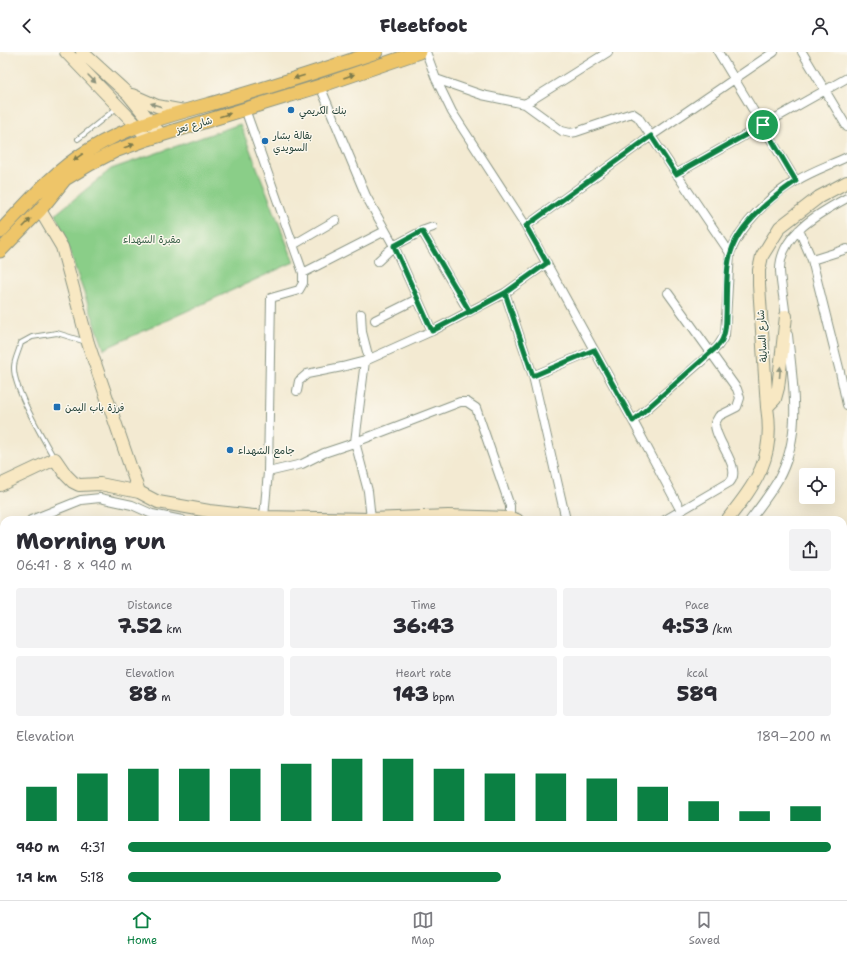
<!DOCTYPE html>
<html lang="en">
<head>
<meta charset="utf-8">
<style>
  :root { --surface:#fff; --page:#f2f2f3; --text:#2b2b33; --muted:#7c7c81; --line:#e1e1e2; --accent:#0b8043 }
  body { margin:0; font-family:"Shantell Sans","Playpen Sans Arabic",sans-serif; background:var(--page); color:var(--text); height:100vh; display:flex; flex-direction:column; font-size:15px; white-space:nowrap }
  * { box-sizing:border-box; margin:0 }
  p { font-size:13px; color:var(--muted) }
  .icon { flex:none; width:22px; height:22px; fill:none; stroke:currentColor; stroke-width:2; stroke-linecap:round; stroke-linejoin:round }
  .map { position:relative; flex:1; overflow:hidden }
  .sheet { position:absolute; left:0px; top:464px; width:847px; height:384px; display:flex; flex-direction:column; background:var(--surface); border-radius:12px 12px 0 0; box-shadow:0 4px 16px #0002 }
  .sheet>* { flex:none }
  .buttons { position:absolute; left:799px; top:416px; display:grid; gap:8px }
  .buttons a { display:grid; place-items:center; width:36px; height:36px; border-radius:4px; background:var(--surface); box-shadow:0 4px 16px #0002; font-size:20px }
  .pin { position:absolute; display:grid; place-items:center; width:34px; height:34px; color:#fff; margin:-17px; border:2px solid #fff; border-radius:50%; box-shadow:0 1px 4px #0007 }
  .round { display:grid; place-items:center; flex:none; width:42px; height:42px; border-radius:4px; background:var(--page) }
  .summary { display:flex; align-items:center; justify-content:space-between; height:68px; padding:0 16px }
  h1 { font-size:22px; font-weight:800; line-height:30px }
  .stats { display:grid; grid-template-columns:repeat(3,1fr); gap:6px; height:68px; padding:4px 16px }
  .stats div { display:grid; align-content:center; border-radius:4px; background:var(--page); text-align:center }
  .stats b { font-size:20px; font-weight:800 }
  .stats small { font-size:11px; font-weight:400 }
  .stats p { font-size:11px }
  .chart { height:112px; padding:8px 16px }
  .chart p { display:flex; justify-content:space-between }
  .chart svg { width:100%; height:72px; margin-top:4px; stroke:var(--accent); stroke-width:6 }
  ul { padding:0 16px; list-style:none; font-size:13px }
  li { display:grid; grid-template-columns:64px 48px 1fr; align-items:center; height:30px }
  li i { height:10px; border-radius:5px; background:var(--accent) }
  header { display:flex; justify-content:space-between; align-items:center; height:52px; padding:0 16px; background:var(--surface); font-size:18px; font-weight:800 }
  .tab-bar { display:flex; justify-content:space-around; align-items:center; height:56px; border-top:1px solid var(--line); background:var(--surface); font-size:11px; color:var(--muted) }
  .tab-bar a { display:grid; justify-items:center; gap:2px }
  .tab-bar .selected { color:var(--accent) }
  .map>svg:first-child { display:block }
  .green { fill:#8ace88; stroke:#54865e }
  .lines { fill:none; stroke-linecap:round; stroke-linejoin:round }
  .lane-casing { stroke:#899483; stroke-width:6 }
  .street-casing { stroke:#899483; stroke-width:10 }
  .secondary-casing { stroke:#899483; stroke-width:14 }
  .primary-casing { stroke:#899483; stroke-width:15 }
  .lane { stroke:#fff; stroke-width:4 }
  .street { stroke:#fff; stroke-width:8 }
  .secondary { stroke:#f8e8c3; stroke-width:12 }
  .primary { stroke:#eec569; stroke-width:13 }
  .oneway { fill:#7c7a4c }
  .oneway2 { fill:#8c927c }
  .route-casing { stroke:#fff; stroke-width:8 }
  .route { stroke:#0b8043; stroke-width:5 }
  .poi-dot { fill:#1f6fb2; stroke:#fbf7ec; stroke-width:1.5 }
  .labels { text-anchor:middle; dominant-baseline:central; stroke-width:3; stroke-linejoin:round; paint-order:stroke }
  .poi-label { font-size:10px; fill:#1f3d34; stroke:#fbf7ec; text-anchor:start }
  .street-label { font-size:10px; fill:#1f3d34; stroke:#fbf7ec }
  .park-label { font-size:10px; fill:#3a6149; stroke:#fbf7ec }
</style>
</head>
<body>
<header><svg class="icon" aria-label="back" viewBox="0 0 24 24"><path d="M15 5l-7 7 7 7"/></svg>Fleetfoot<svg class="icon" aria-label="person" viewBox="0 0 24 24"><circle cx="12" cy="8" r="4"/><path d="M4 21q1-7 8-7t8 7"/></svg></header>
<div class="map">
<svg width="847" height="848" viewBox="0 0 847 848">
  <rect width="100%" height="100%" fill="#fbf7ec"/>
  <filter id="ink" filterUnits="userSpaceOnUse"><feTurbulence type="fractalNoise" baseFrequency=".025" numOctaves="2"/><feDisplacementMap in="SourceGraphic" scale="8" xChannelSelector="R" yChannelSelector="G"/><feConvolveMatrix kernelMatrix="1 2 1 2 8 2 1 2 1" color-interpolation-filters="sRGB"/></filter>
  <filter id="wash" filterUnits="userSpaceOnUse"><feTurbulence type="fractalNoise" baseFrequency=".012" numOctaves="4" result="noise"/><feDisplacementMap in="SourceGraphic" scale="16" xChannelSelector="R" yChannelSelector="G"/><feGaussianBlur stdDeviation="0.9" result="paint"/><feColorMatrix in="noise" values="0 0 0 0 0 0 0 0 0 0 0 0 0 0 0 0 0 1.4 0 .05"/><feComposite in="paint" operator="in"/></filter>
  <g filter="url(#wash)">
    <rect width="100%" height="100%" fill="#f3ead2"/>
    <path class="green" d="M240,72l54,138 -190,87 -48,-135 55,-45z
      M234,844h24l1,4h-34z
      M323,844h151l2,4h-151z"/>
  </g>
  <g filter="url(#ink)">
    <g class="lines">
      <g class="lane-casing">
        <path id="lane" d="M78,87l40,-32
          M54,406c-11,-20 -41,-70 -40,-91 0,-7 5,-16 7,-24l11,-6 25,-4 29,9
          M0,769l4,9
          M0,784l4,-2
          M28,844l2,4"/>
      </g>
      <g class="street-casing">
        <path id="street" d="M426,0l10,27 16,33 74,114 107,195 48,90
          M718,0l78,129
          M802,0l45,75
          M436,27l46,16 43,9 37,27 8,2 6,-1 56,-19 6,4 92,136
          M320,34l46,110 28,50 38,85
          M525,52l83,-52
          M245,57l58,164v10l-4,7 -28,8 -3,174 -4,45
          M676,122l171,-96
          M526,174l125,-90 123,-84
          M799,178l13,30 28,112 7,33
          M422,179l47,81
          M293,193l43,-25
          M812,208l35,-11
          M378,209l16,-15 28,-15 11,-4
          M303,221l82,-42
          M505,241l28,83 33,144
          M361,262l1,18 7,27
          M375,268l42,-21
          M786,268c-1,-16 -5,-33 -6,-49 -1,-36 39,-58 67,-73
          M365,309l-10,81 13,49 3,28
          M533,324l61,-26
          M297,339l2,-10 8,-7 35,-7 23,-6 67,-30 73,-38 42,-30
          M633,369l78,-68 7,-7 7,-11 5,-82c11,-28 40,-58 66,-72 16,-10 34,-16 51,-24
          M268,420l34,-8 22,-11 24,-8 112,-43h7l9,6 34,98v12
          M31,468l50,-20 19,-2 32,7 20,9 30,6
          M665,468l65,-38c13,-14 -16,-42 -15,-59l4,-7 18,-9 3,-9 -3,-9 -69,-96
          M750,468c10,-13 20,-26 28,-40 25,-45 15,-96 10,-145
          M0,483l4,-2
          M843,525h4
          M843,607l4,-11
          M843,720l4,-5
          M664,848l1,-4
          M754,848l2,-4"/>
      </g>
      <g class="secondary-casing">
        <path id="secondary" d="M66,0l72,75 10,12
          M82,0l46,42 33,41
          M132,43l25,11 27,5
          M40,158l22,37 26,96 51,149 19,10 51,9 55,6 107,2 77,-3 62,2 7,2
          M767,355l8,-8 3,-11 8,-72
          M0,433l55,-26 11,16 7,7 6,3 21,-1 39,8
          M727,468c30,-38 48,-62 40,-113l-8,-122v-15l3,-14 18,-29 39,-30 28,-15
          M843,547l4,4
          M843,565l4,2
          M843,575l4,2
          M581,844l1,4"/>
      </g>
      <g class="primary-casing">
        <path id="primary" d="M0,180c27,-29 54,-61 89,-82 43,-27 94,-38 142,-52 49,-14 97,-30 145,-46
          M0,199l40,-41 25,-31 25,-15 25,-13 33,-12 172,-53 99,-34
          M0,629l4,8
          M0,669l4,8
          M88,844l2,4
          M111,844l2,4"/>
      </g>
      <use href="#lane" class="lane"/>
      <use href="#street" class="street"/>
      <use href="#secondary" class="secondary"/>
      <use href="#primary" class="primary"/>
    </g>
    <defs><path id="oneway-solid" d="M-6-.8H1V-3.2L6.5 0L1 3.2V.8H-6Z"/></defs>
    <g class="oneway">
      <use href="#oneway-solid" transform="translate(349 24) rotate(-19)"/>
      <use href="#oneway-solid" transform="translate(299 25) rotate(163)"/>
      <use href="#oneway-solid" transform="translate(225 63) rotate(-17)"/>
      <use href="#oneway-solid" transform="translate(129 94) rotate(-20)"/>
      <use href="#oneway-solid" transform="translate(78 105) rotate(145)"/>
      <use href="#oneway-solid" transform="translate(27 171) rotate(-46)"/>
    </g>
    <g class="oneway2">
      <use href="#oneway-solid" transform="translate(92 27) rotate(46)"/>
      <use href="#oneway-solid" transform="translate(156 53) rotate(-163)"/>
      <use href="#oneway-solid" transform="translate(780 320) rotate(-85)"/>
    </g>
  </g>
  <g class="lines" filter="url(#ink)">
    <g class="route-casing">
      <path id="route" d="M763,73l-87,49 -25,-38 -125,90 21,37 -42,30 -35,19 -48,-81 -28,15 38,85 73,-38 28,83 61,-26 39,71 77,-68c5,-4 10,-8 12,-13 4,-8 4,-16 4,-24 1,-19 -1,-47 5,-64 8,-29 42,-55 65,-71l-33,-56"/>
    </g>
    <use href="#route" class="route"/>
  </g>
  <g class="poi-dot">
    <circle cx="291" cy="58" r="4"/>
    <circle cx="265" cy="89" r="4"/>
    <rect x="53" y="351" width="8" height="8" rx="2"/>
    <circle cx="230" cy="398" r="4"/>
  </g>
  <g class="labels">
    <g class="poi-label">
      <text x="299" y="58">بنك الكريمي</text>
      <text x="273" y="83">بقالة بشار<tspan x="273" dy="12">السويدي</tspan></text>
      <text x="65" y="355">فرزة باب اليمن</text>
      <text x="238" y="398">جامع الشهداء</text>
    </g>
    <g class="street-label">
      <text transform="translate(194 73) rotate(-17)">شارع تعز</text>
      <text transform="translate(762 284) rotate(-94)">شارع السايلة</text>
    </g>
    <g class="park-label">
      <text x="152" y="187">مقبرة الشهداء</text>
    </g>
  </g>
</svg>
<div class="buttons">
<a><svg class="icon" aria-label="locate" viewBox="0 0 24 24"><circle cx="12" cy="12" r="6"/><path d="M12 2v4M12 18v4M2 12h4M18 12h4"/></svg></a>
</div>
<div class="pin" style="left:763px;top:73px;background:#1e9e55"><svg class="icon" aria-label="arrive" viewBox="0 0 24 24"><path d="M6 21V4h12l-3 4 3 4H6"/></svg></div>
<section class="sheet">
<div class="summary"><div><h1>Morning run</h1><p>06:41 · 8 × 940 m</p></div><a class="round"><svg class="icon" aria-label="share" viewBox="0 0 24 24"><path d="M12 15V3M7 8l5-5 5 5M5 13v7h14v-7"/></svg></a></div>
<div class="stats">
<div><p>Distance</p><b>7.52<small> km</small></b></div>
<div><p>Time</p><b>36:43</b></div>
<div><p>Pace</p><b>4:53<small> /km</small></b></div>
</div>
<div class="stats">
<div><p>Elevation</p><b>88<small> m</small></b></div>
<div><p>Heart rate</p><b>143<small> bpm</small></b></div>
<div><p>kcal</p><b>589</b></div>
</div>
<div class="chart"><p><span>Elevation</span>189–200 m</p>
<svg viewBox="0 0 160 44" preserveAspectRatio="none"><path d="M5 44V23M15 44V15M25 44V12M35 44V12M45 44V12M55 44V9M65 44V6M75 44V6M85 44V12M95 44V15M105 44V15M115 44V18M125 44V23M135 44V32M145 44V38M155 44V35"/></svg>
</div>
<ul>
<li><b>940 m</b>4:31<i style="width:100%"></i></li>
<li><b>1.9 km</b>5:18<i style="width:53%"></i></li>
</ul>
</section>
</div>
<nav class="tab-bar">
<a class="selected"><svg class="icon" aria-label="home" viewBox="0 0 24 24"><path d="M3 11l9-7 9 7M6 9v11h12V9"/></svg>Home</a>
<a><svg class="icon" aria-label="map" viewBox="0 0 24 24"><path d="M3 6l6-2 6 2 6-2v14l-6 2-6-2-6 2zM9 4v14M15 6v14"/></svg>Map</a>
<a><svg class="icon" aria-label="saved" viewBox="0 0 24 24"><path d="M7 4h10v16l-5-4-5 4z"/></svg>Saved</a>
</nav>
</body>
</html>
